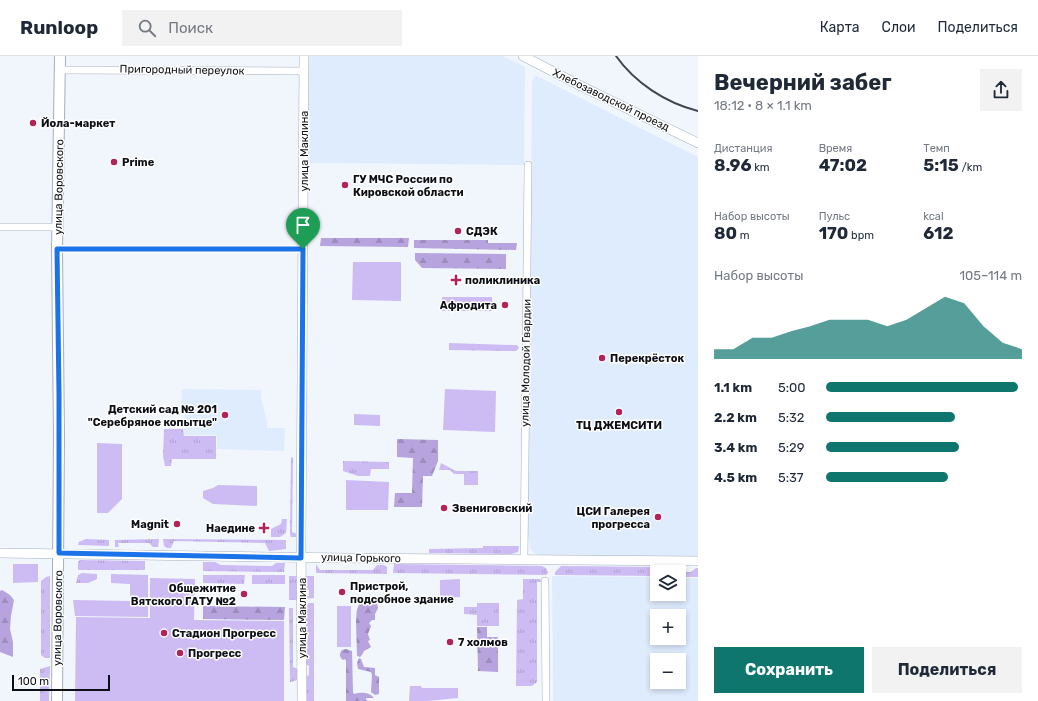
<!DOCTYPE html>
<html lang="ru">
<head>
<meta charset="utf-8">
<style>
  :root { --surface:#fff; --page:#f2f2f3; --text:#1f2937; --muted:#747a83; --line:#e0e1e3; --accent:#0f766e }
  body { margin:0; font-family:Rubik,sans-serif; background:var(--page); color:var(--text); height:100vh; display:flex; flex-direction:column; font-size:15px; white-space:nowrap }
  * { box-sizing:border-box; margin:0 }
  p { font-size:13px; color:var(--muted) }
  .icon { flex:none; width:22px; height:22px; fill:none; stroke:currentColor; stroke-width:2; stroke-linecap:round; stroke-linejoin:round }
  .map { position:relative; flex:1; overflow:hidden }
  .details { display:flex; flex-direction:column; background:var(--surface); width:340px }
  .details>* { flex:none }
  .fabs { position:absolute; left:650px; top:509px; display:grid; gap:8px }
  .fabs a { display:grid; place-items:center; width:36px; height:36px; border-radius:0px; background:var(--surface); box-shadow:0 2px 6px #0003; font-size:20px }
  .scale { position:absolute; left:12px; bottom:10px; width:98px; box-sizing:border-box; padding-left:4px; border:2px solid #0c0f15; border-top:0; font-size:11px; line-height:14px; white-space:nowrap; color:#0c0f15; -webkit-text-stroke:3px #fff; paint-order:stroke }
  .pin { position:absolute; display:grid; place-items:center; width:34px; height:34px; color:#fff; margin:-41px -17px; border-radius:50% 50% 50% 0; rotate:-45deg; box-shadow:0 0 4px #0007 }
  .pin .icon { rotate:45deg }
  .round { display:grid; place-items:center; flex:none; width:42px; height:42px; border-radius:0px; background:var(--page) }
  .head { display:flex; align-items:center; justify-content:space-between; height:68px; padding:0 16px }
  h1 { font-size:22px; font-weight:700; line-height:30px }
  .metrics { display:grid; grid-template-columns:repeat(3,1fr); gap:6px; height:68px; padding:4px 16px }
  .metrics div { display:grid; align-content:center }
  .metrics b { font-size:17px; font-weight:700 }
  .metrics small { font-size:11px; font-weight:400 }
  .metrics p { font-size:11px }
  .chart { height:112px; padding:8px 16px }
  .chart p { display:flex; justify-content:space-between }
  .chart svg { width:100%; height:72px; margin-top:4px; fill:var(--accent); opacity:.7 }
  .primary-button { display:flex; gap:8px; margin-top:auto; padding:8px 16px }
  .primary-button a { flex:1; height:46px; border-radius:0px; background:var(--accent); color:#fff; font-size:16px; font-weight:700; line-height:46px; text-align:center }
  .primary-button a+a { background:var(--page); color:var(--text) }
  ul { padding:0 16px; list-style:none; font-size:13px }
  li { display:grid; grid-template-columns:64px 48px 1fr; align-items:center; height:30px }
  li i { height:10px; border-radius:5px; background:var(--accent) }
  header { display:flex; align-items:center; gap:24px; box-sizing:border-box; height:56px; padding:0 20px; background:var(--surface); border-bottom:1px solid var(--line) }
  header strong { font-size:19px }
  nav { display:flex; gap:22px; margin-inline-start:auto; font-size:14px }
  .search { width:280px; height:36px; background:var(--page); display:flex; align-items:center; gap:10px; box-sizing:border-box; padding:0 14px; border-radius:0px; color:var(--muted); font-size:15px }
  main { display:flex; flex:1; min-height:0 }
  .map>svg:first-child { display:block }
  .built { fill:#dfecfe; fill-rule:evenodd }
  .grass { fill:url(#grass-tufts) }
  .forest { fill:url(#forest-firs) }
  .green { fill:#cdbbf3 }
  .lines { fill:none; stroke-linecap:round; stroke-linejoin:round }
  .minor-casing { stroke:#a4afbe; stroke-width:8 }
  .tertiary-casing { stroke:#a4afbe; stroke-width:10 }
  .secondary-casing { stroke:#a4afbe; stroke-width:12 }
  .minor { stroke:#fff; stroke-width:7 }
  .tertiary { stroke:#fff; stroke-width:9 }
  .secondary { stroke:#fff; stroke-width:10 }
  .rail { stroke:#42464c; stroke-width:2 }
  .route-casing { stroke:#fff; stroke-width:8 }
  .route { stroke:#1a73e8; stroke-width:5 }
  .poi-dot { fill:#b22359; stroke:#fff; stroke-width:1.5 }
  .labels { text-anchor:middle; dominant-baseline:central; stroke-width:3; stroke-linejoin:round; paint-order:stroke }
  .street-label { font-size:11px; fill:#0c0f15; stroke:#fff }
  .poi-label { font-size:11px; font-weight:bold; fill:#0c0f15; stroke:#fff; text-anchor:start }
</style>
</head>
<body>
<header>
<strong>Runloop</strong>
<div class="search"><svg class="icon" aria-label="search" viewBox="0 0 24 24"><circle cx="10" cy="10" r="6"/><path d="M15 15l6 6"/></svg>Поиск</div>
<nav><a>Карта</a><a>Слои</a><a>Поделиться</a></nav>
</header>
<main>
<div class="map">
<svg width="698" height="645" viewBox="0 0 698 645">
  <defs>
    <pattern id="grass-tufts" width="24" height="20" patternUnits="userSpaceOnUse"><rect width="24" height="20" fill="#cdbbf3"/><path d="M3 7l-1-3M5 7V3M7 7l1-3M15 17l-1-3M17 17v-4M19 17l1-3" fill="none" stroke="#afa0cf"/></pattern>
    <pattern id="forest-firs" width="22" height="20" patternUnits="userSpaceOnUse"><rect width="22" height="20" fill="#b7a3dd"/><path d="M5 1l3.5 6h-7zM16 11l3.5 6h-7z" fill="#9c8bbd"/></pattern>
  </defs>
  <rect width="100%" height="100%" fill="#f1f6fd"/>
  <path class="built" d="M308,0h194l23,11 -1,98 -216,-2z
    M535,19l163,82v399l-158,-1 -6,-2 -4,-5 -2,-15 4,-451z
    M182,333l79,1v7l6,25v6h18l-1,23 -67,-2v-14h-33l1,-27h-4z
    M552,520l105,1v17h22v-16h19v123h-145zM657,560h22v22h-22zM657,604h22v22h-22z"/>
  <path class="grass" d="M449,287l65,2h3l2,3 -3,3 -67,-1z
    M164,373h19l1,7h32v23h-44l-1,7h-6l-2,-10z
    M291,401l2,1 -1,74 5,2v3h-6l-1,-3z
    M343,405l46,1v7h-18l-1,7h-12l-15,-5z
    M441,407l15,8h22v14h-14v-11h-10l-4,-4h-11z
    M282,463h5l-1,14 -6,4h-9v-8l10,-5z
    M86,483l23,1v6l-31,-1 1,-3z
    M159,483l-1,8h-5l-4,-4h-31l1,4h-4v-7z
    M163,483l123,1v9l-17,2 -4,-8 -91,-2 -3,7h-4l-3,-2z
    M483,490h36l-1,6 -7,2 -82,-1v-4l54,-1z
    M80,504l65,1v9h-67v-8z
    M203,506h12l6,3 51,1 4,-3h9l-1,9 -81,-1z
    M316,508l4,6h53l4,-5h7l3,2v7l-71,-1z
    M394,508l148,2 4,2 2,5 -2,2 -153,-2z
    M561,510l98,1 6,5h26l5,-4h2v9h-19v-5h-22v4l-102,-1v-3z
    M82,517l15,1v5l-9,4h-12l2,-8z
    M203,519h42l-1,9 -41,-1z
    M252,519h33v9h-33z
    M50,520v82h-5l-4,-3v-74l5,-4z
    M289,520h9v24h-9z
    M305,520h9v22l-9,1v-3h4v-6h-4z
    M523,523h17l2,3h-5v100l-5,4h-16l1,-86 6,-1z
    M308,547h6v98h-8l-1,-23 4,-3v-9l-4,-3 1,-58z
    M477,547h22v23h-22v-11l-13,-1v-7h13z
    M289,552h4v59l7,3v9l-9,3h-1z
    M50,610l-1,35h-9v-32z"/>
  <path class="forest" d="M321,182h88l-1,9 -88,-1z
    M414,184h74v3h29l-1,7 -102,-2z
    M415,197l91,1v15l-84,-1 -7,-8z
    M397,383l41,1v21l-6,15h-9l-1,31h-28l1,-14h17l1,-35 -16,-1z
    M2,534l8,5 4,5 -3,16 -1,13 3,13v15l-13,-5v-61z
    M362,546l7,3 2,-2 6,1 1,4 -3,6v6h-3l-3,3 2,3 -3,8 2,6 -2,1 3,6 -7,4 -2,4 -2,2 -3,-1 -1,-34c1,-7 -1,-15 6,-20z
    M203,550l82,1 -1,13 -81,-1z
    M477,571h10v10h11v35l-20,-1z
    M346,593l6,2 1,41 1,2c7,-2 16,-2 20,4h-8l1,3h-21v-40l-1,-2 -2,1c-4,-3 -4,-6 -1,-10z
    M359,602l2,1 3,8 11,1v7l4,2v17l-4,1 -4,-3 1,-17 -1,-3 -13,-3 -1,-6z"/>
  <path class="green" d="M353,206h48v39l-49,-1z
    M442,241h50v14h-50z
    M445,333l51,2 -1,41 -52,-2z
    M354,358l26,1v11l-26,-1z
    M97,387l25,1v55l-14,14h-11z
    M346,424l43,2 -1,28h-42z
    M218,429l39,1v20l-44,-2 -10,-6v-7l10,-3z
    M13,508h25v18l-25,1z
    M111,518l37,1v42l-73,-1 -2,-16 57,1v-17l-19,-1z
    M150,522l45,1 -1,41 90,1v80h-209l1,-84 74,1z
    M460,523v18l-20,1v-18z
    M337,550h14v41h-14z
    M410,630h11l1,2h36v10l-31,3h-18z"/>
  <g class="lines">
    <g class="minor-casing">
      <path id="minor" d="M60,14l244,1
        M0,171h58
        M57,193h246
        M524,504l4,-395
        M545,525l1,120"/>
    </g>
    <g class="tertiary-casing">
      <path id="tertiary" d="M523,0l58,30 117,57
        M0,497l346,5 352,3
        M302,645l-1,-163 3,-482"/>
    </g>
    <g class="secondary-casing">
      <path id="secondary" d="M57,645l2,-265 -2,-187 3,-193"/>
    </g>
    <use href="#minor" class="minor"/>
    <use href="#tertiary" class="tertiary"/>
    <use href="#secondary" class="secondary"/>
    <path class="rail" d="M616,0c19,27 50,47 82,55"/>
  </g>
  <g class="lines">
    <g class="route-casing">
      <path id="route" d="M57,193h246l-2,309 -242,-5v-159z"/>
    </g>
    <use href="#route" class="route"/>
  </g>
  <g class="poi-dot">
    <circle cx="33" cy="67" r="4"/>
    <circle cx="114" cy="106" r="4"/>
    <circle cx="345" cy="129" r="4"/>
    <circle cx="458" cy="175" r="4"/>
    <path d="M454 218h4v4h4v4h-4v4h-4v-4h-4v-4h4z"/>
    <circle cx="505" cy="249" r="4"/>
    <circle cx="602" cy="302" r="4"/>
    <circle cx="619" cy="356" r="4"/>
    <circle cx="225" cy="359" r="4"/>
    <circle cx="444" cy="452" r="4"/>
    <circle cx="658" cy="461" r="4"/>
    <circle cx="177" cy="468" r="4"/>
    <path d="M262 466h4v4h4v4h-4v4h-4v-4h-4v-4h4z"/>
    <circle cx="342" cy="536" r="4"/>
    <circle cx="244" cy="538" r="4"/>
    <circle cx="164" cy="577" r="4"/>
    <circle cx="450" cy="586" r="4"/>
    <circle cx="180" cy="597" r="4"/>
  </g>
  <g class="labels">
    <g class="street-label">
      <text transform="translate(182 14) rotate(1)">Пригородный переулок</text>
      <text transform="translate(611 44) rotate(26)">Хлебозаводской проезд</text>
      <text transform="translate(304 95) rotate(-90)">улица Маклина</text>
      <text transform="translate(59 131) rotate(-89)">улица Воровского</text>
      <text transform="translate(526 307) rotate(-89)">улица Молодой Гвардии</text>
      <text transform="translate(361 502) rotate(1)">улица Горького</text>
      <text transform="translate(58 562) rotate(-89)">улица Воровского</text>
      <text transform="translate(302 562) rotate(-90)">улица Маклина</text>
    </g>
    <g class="poi-label">
      <text x="41" y="67">Йола-маркет</text>
      <text x="122" y="106">Prime</text>
      <text x="353" y="123">ГУ МЧС России по<tspan x="353" dy="13">Кировской области</tspan></text>
      <text x="466" y="175">СДЭК</text>
      <text x="465" y="224">поликлиника</text>
      <text x="497" y="249" text-anchor="end">Афродита</text>
      <text x="610" y="302">Перекрёсток</text>
      <text x="217" y="353" text-anchor="end">Детский сад № 201<tspan x="217" dy="13">"Серебряное копытце"</tspan></text>
      <text x="619" y="369" text-anchor="middle">ТЦ ДЖЕМСИТИ</text>
      <text x="452" y="452">Звениговский</text>
      <text x="650" y="455" text-anchor="end">ЦСИ Галерея<tspan x="650" dy="13">прогресса</tspan></text>
      <text x="169" y="468" text-anchor="end">Magnit</text>
      <text x="255" y="472" text-anchor="end">Наедине</text>
      <text x="350" y="530">Пристрой,<tspan x="350" dy="13">подсобное здание</tspan></text>
      <text x="236" y="532" text-anchor="end">Общежитие<tspan x="236" dy="13">Вятского ГАТУ №2</tspan></text>
      <text x="172" y="577">Стадион Прогресс</text>
      <text x="458" y="586">7 холмов</text>
      <text x="188" y="597">Прогресс</text>
    </g>
  </g>
</svg>
<div class="fabs">
<a><svg class="icon" aria-label="layers" viewBox="0 0 24 24"><path d="M12 4l9 5-9 5-9-5zM3 14l9 5 9-5"/></svg></a>
<a>+</a>
<a>−</a>
</div>
<div class="scale">100 m</div>
<div class="pin" style="left:303px;top:193px;background:#1e9e55"><svg class="icon" aria-label="arrive" viewBox="0 0 24 24"><path d="M6 21V4h12l-3 4 3 4H6"/></svg></div>
</div>
<section class="details">
<div class="head"><div><h1>Вечерний забег</h1><p>18:12 · 8 × 1.1 km</p></div><a class="round"><svg class="icon" aria-label="share" viewBox="0 0 24 24"><path d="M12 15V3M7 8l5-5 5 5M5 13v7h14v-7"/></svg></a></div>
<div class="metrics">
<div><p>Дистанция</p><b>8.96<small> km</small></b></div>
<div><p>Время</p><b>47:02</b></div>
<div><p>Темп</p><b>5:15<small> /km</small></b></div>
</div>
<div class="metrics">
<div><p>Набор высоты</p><b>80<small> m</small></b></div>
<div><p>Пульс</p><b>170<small> bpm</small></b></div>
<div><p>kcal</p><b>612</b></div>
</div>
<div class="chart"><p><span>Набор высоты</span>105–114 m</p>
<svg viewBox="0 0 160 44" preserveAspectRatio="none"><path d="M0 44V38L10 38L20 31L30 31L40 27L50 24L60 20L70 20L80 20L90 24L100 20L110 13L120 6L130 10L140 24L150 34L160 38V44z"/></svg>
</div>
<ul>
<li><b>1.1 km</b>5:00<i style="width:98%"></i></li>
<li><b>2.2 km</b>5:32<i style="width:66%"></i></li>
<li><b>3.4 km</b>5:29<i style="width:68%"></i></li>
<li><b>4.5 km</b>5:37<i style="width:62%"></i></li>
</ul>
<div class="primary-button"><a>Сохранить</a><a>Поделиться</a></div>
</section>
</main>
</body>
</html>
